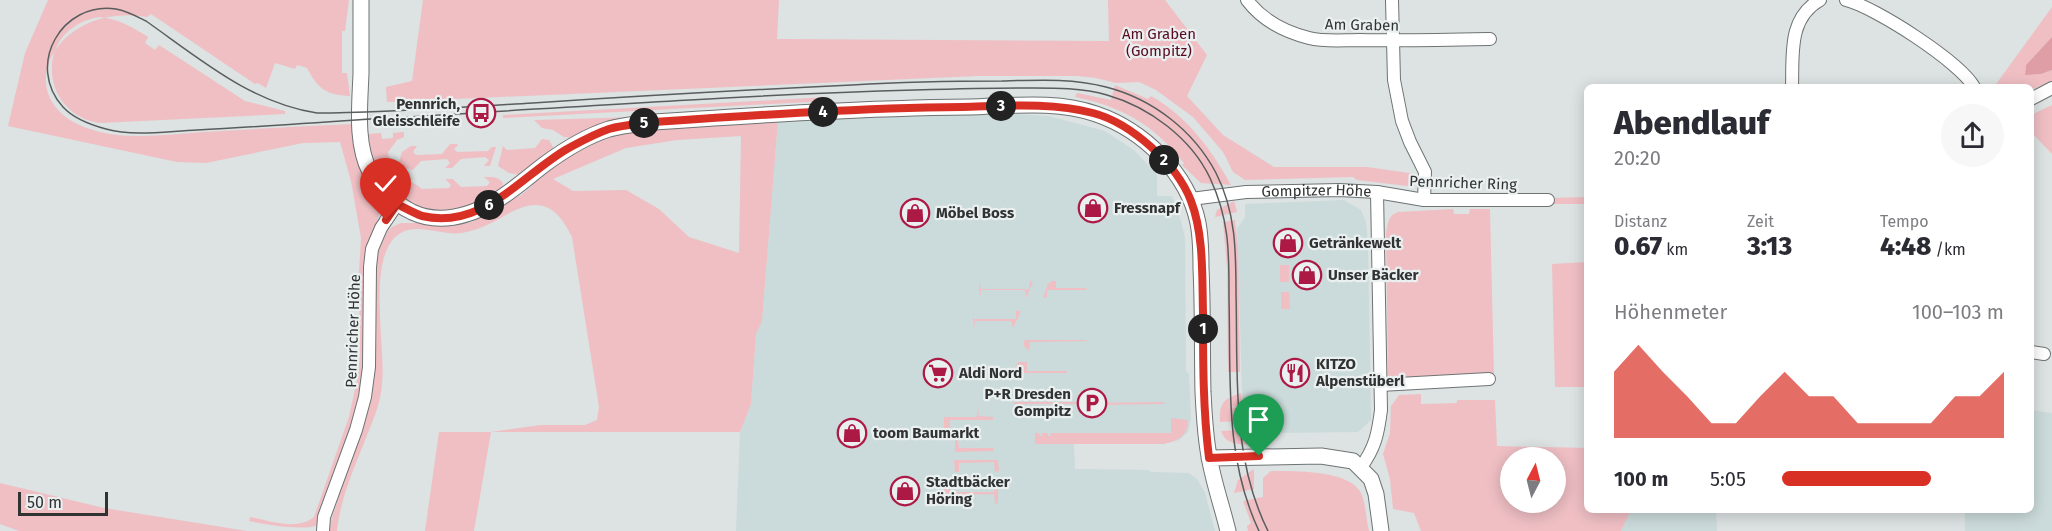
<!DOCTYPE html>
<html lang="de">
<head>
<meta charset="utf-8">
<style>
  :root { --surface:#fff; --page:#f7f7f7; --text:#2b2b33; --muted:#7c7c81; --accent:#d93025 }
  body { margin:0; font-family:"Fira Sans",sans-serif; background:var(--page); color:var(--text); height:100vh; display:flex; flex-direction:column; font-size:22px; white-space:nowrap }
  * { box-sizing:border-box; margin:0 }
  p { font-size:20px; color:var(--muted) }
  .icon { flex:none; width:33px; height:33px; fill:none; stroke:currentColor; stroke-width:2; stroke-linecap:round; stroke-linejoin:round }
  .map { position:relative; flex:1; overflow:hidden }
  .sheet { position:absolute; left:1584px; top:84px; width:450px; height:429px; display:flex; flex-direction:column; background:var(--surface); border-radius:9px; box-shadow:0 3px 15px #0003 }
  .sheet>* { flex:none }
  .needle { width:39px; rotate:7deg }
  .fabs { position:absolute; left:1500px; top:447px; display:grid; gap:12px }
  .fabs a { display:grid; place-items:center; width:66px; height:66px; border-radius:50%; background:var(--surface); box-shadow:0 3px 15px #0003; font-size:30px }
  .scale { position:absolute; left:18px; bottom:15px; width:90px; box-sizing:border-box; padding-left:6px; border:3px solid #313333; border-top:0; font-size:16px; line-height:21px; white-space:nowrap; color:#313333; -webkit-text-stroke:4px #eaefef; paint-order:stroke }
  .pin { position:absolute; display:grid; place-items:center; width:51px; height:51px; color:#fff; margin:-62px -26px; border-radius:50% 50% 50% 0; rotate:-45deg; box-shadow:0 0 6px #0007 }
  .pin .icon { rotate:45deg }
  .km { position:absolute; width:30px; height:30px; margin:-15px; border-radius:50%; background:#222; color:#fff; font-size:16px; line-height:30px; text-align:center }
  .round { display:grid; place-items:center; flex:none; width:63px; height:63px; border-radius:32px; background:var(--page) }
  .head { display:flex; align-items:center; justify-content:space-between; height:102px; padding:0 30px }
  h1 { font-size:33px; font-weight:800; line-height:45px }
  .stats { display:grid; grid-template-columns:repeat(3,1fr); gap:9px; height:102px; padding:6px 30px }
  .stats div { display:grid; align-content:center }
  .stats b { font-size:26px; font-weight:800 }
  .stats small { font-size:16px; font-weight:400 }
  .stats p { font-size:16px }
  .chart { height:168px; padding:12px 30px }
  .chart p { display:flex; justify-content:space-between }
  .chart svg { width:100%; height:108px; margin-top:6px; fill:var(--accent); opacity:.7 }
  ul { padding:0 30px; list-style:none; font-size:20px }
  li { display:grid; grid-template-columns:96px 72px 1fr; align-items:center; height:45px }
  li i { height:15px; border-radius:8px; background:var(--accent) }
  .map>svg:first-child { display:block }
  .built { fill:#cbdada }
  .green { fill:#efbfc4; fill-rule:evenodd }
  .water { fill:#df9da5 }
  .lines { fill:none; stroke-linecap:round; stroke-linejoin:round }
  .minor-casing { stroke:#6e7373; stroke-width:14 }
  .tertiary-casing { stroke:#6e7373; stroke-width:17 }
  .minor { stroke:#fff; stroke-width:12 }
  .tertiary { stroke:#fff; stroke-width:15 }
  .tram { stroke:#5a5d5d; stroke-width:1.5 }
  .route-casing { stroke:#fff; stroke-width:12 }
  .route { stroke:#d93025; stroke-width:8 }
  .labels { text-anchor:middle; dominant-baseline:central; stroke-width:4.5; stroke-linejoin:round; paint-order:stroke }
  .street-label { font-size:15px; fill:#313333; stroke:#eaefef }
  .park-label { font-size:15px; fill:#580a20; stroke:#eaefef }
  .poi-label { font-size:15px; font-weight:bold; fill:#313333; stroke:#eaefef; text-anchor:start }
</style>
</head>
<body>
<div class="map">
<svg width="2052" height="531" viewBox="0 0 2052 531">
  <rect width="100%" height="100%" fill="#dde2e2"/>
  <path class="built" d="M1011,114l37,2 57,15 30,20 22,24v21h15l6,15 7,26 1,134 3,3 2,44 -3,14 -9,8 -16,4h-89l1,25 74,1 2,2 38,1 8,6 8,14 10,38h-479l4,-99 11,-28 5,-70 6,-14 16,-200z
    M1344,200l17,10 5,12 2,22 3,176 -13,12 -94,1 -21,-12 -6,-193 8,-10v-14z
    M2031,410l21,3v118h-87v-21h66z
    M1631,510h85l1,21h-96z"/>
  <path class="green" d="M48,0h301l-4,31h-3v42h5l3,23c-24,-1 -32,-7 -43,-28l-10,-3 -2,4 -20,-6 -9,25 -8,-5 -3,1 -104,-70 -4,3c-95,-17 -147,91 -47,115 34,8 70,2 104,0 50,-3 100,-6 150,-8l2,29 3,14 22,41 -10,31 -5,114 -4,36 -8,30 -36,106c-14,6 -51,0 -69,-4l1,-4c21,4 47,14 64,0l35,-100 8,-37 3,-26 -1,-82 2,-34 -10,-57 -11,-39 -37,1 -97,20 -29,-1 -169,-36 17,-73z
    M423,0h356l-2,39 332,2 -1,-41h57l42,55 -20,41 36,39 51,32h93l49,7c-1,6 -3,10 -9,12l-50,-6 -4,-3 -108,3 -12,-8 -10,-20 -30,-35 -37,-27 -17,-8 -23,1 -20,-5 -19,-2h-99l-591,26 -1,-15 26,-6z
    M2052,7v30l-26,28 -1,9h16l11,-4v11l-21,9v-3h-37z
    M99,17c20,2 33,10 49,20l-3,6 10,7 4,-5 86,56 40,10v3l-185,9c-60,-8 -68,-94 -1,-106z
    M1115,85l33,14 3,-3c37,21 60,53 80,89l-30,-2 -19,-18 2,-2c-31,-39 -61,-56 -109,-66l2,-4 34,7z
    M828,97v4l-325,17v-3z
    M2052,105v49l-21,-22v-17z
    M640,117l-68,21 -8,-1 -11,-7 -11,-2 -8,-8z
    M778,120l-16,201 -6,13 -5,70 -11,28h-249l-17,99h-49l14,-99h52l50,-7h44l12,-5 2,-13 -27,-170c-16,-34 -35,-41 -68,-21 -13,8 -27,14 -42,17 -20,3 -45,-11 -63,1 -33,22 -13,113 -17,149 -1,19 -8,35 -15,52 -12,31 -27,64 -30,96h-9l46,-149 2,-25 -1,-91 2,-11 10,-23 5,-5 9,-4h19l15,3h17l20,-4 49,-27 11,-9 1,-6c32,-22 61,-41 100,-49zM741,136l-2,117 -50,-16 -30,-28 -33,-19 -53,1 -20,-12 73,-31 51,-8z
    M404,132v5l-7,3 -9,12 3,17c12,14 18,9 31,20l27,-1 2,-3 -6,-6h8l8,8 26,-1 3,-4 -6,-5c8,0 14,-1 19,6l-1,6c-6,5 -13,8 -20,11 -39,19 -84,11 -105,-30 -5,-11 -7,-24 -9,-36l13,-1 1,6 11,-1v-5z
    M542,139l7,1 4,7v4l-33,24 -11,-2 -11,-7 5,-20 4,4 28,-2z
    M450,144h7l1,1 -4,4 3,3 31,-1 4,-4h4l-6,19h-6l5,-6 -4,-3 -24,2 -9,9h-7l5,-5 -3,-4 -26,2 -8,9 -11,-3 -3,-5 3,-10 9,-6h6l-4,6 3,3 26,-1z
    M1587,197v7h-37l1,-6z
    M1234,201l3,11 -22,5 2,-7z
    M1453,209l1,5h15l1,-5h20l4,167 -106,2 -2,-145c2,-9 2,-18 12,-21z
    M1235,220l3,27 2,125h-12l-1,-104 -4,-46z
    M1587,262v125h-32l-3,-123z
    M1280,265h9v17h-9z
    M979,281l2,8h48l1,-8 3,1 -7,16 -1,-8h-44l-1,8z
    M1052,281h4v7h30l1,2h-40v7l-4,1 5,-14z
    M1281,292h8l1,17h-9z
    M973,311l1,8h42v-8h5l-8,17 -2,-7h-36l-1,8z
    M1026,340h60l1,1 -57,1 -1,9 -5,-5v-5z
    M1018,362h9v9h40v2h-54z
    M1241,393l1,13 -16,1 16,1v13l-22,1c-1,-20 4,-23 21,-29z
    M1421,394v10l36,-1v-3h38l2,46 90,2v62h44l-10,21h-200l-7,-18 -21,-4 -3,-30 -7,-25 7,-21 1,-27 8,-11zM1510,458h46v44h-46z
    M1013,402h73v2h-72z
    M1164,402v2l-75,1 -1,-2z
    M978,407l1,9 14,1v3h-43v9h-6v-12h33z
    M1171,418l17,2c0,17 -11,21 -25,24h-128v-11h4l1,3h2v-3h6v3h2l1,-3h120z
    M1243,430l9,3 2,12c-13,-1 -28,1 -33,-14z
    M955,439h3l1,9h34l1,3 -39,1z
    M954,460h44l1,11 -4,1 -1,-10 -35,1v9h-4z
    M1254,469v20l-20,4 4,-13z
    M1271,471c23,0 79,-1 90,22 5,11 5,26 8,38h-121l-1,-5 4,-3 -8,-22 20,-4v-19z
    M0,483l104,25 143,23h-228l-19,-7z
    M950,483v9h44l1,-9h3v20l-3,1 -1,-10 -44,1v9h-6v-20z"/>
  <path class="water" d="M2052,37v33l-11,4 -16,1 1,-10z"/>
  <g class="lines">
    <g class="minor-casing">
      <g id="minor">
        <path d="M1247,0c15,20 38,32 62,38 16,4 34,2 51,2 43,1 86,0 130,-1"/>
        <path d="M1392,0l2,80 8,41 8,21 15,30 -1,28"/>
        <path d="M1846,0c29,7 114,62 128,87"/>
        <path d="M1792,87c1,-33 -4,-69 28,-87"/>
        <path d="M2031,99l21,-11"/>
        <path id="s1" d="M1191,199l55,-7 93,-2 38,2 47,8h124"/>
        <path d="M2031,352l13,2"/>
        <path d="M1380,385l109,-6"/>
        <path d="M1361,467c14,-19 17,-33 20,-57l-4,-218"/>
        <path d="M323,531l1,-14 32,-87 9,-33 4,-30 1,-100 2,-18 9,-21 16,-24"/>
      </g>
    </g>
    <g class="tertiary-casing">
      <path id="tertiary" d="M361,0c0,24 0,49 0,73 -1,31 -6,70 9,99 10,18 24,31 42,40 28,13 57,4 82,-10 19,-11 35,-26 51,-38 19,-14 42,-28 64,-35 15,-4 31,-5 45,-7 105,-7 210,-14 315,-15 42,-1 88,-7 127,7 47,16 92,59 102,109 3,15 3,31 3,46 2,41 1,82 2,123 1,21 2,43 6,64 4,25 13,50 19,75
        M1209,458l112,-2 32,5 18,18 5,15 5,37"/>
    </g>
    <use href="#minor" class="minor"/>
    <use href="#tertiary" class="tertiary"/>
    <path class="tram" d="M1259,531c-35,-74 -28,-152 -30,-232 0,-46 1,-78 -19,-121 -19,-40 -61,-71 -103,-83 -27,-8 -58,-7 -86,-7 -36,0 -71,1 -106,2 -182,5 -364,19 -545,29 -58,4 -115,8 -173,11 -29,1 -62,7 -91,-1 -15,-4 -32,-10 -43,-22 -38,-42 -1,-106 53,-98 11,2 20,7 30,12 54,38 105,82 171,92 72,0 144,-6 216,-10 106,-7 213,-13 319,-18 50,-3 100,-4 150,-4 35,-1 71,-3 104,6 47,12 88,44 110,86 20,39 20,79 20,121 2,80 -5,163 32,237"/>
  </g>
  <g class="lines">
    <g class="route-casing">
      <path id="route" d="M386,220l11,-16c8,4 17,9 25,12 60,14 99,-40 145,-67 13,-7 27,-15 42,-20 14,-4 31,-5 45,-7 103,-7 205,-14 308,-15 43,-1 89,-5 131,6 38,10 84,51 98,88 13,34 11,75 12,112 0,49 0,96 6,145l50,-2"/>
    </g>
    <use href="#route" class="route"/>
  </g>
  <defs>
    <g id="bus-ring" transform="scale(1.5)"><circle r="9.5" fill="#eaefef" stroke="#ad1945" stroke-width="1.5"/><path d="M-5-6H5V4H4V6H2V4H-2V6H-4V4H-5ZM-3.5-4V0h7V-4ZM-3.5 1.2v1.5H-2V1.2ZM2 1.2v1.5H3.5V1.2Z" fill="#ad1945"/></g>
    <g id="shop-ring" transform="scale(1.5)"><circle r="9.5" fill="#eaefef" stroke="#ad1945" stroke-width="1.5"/><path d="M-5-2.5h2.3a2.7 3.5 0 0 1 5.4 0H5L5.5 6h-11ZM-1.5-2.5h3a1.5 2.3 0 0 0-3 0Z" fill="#ad1945"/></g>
    <g id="supermarket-ring" transform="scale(1.5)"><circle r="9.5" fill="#eaefef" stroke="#ad1945" stroke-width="1.5"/><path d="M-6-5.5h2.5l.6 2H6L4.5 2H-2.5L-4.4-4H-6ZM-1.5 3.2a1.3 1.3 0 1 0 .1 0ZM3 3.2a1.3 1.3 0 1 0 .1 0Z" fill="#ad1945"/></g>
    <g id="restaurant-ring" transform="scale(1.5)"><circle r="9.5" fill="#eaefef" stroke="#ad1945" stroke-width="1.5"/><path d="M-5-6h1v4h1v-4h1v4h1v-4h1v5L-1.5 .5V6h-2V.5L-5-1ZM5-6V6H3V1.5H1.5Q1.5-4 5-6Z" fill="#ad1945"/></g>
    <g id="parking-ring" transform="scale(1.5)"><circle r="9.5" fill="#eaefef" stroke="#ad1945" stroke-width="1.5"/><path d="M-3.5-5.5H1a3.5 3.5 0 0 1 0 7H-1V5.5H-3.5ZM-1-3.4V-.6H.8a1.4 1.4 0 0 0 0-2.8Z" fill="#ad1945"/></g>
  </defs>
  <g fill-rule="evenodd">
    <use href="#bus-ring" x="481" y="113"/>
    <use href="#shop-ring" x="1093" y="208"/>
    <use href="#shop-ring" x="915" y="213"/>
    <use href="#shop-ring" x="1288" y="243"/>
    <use href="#shop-ring" x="1307" y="275"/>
    <use href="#supermarket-ring" x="938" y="373"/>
    <use href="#restaurant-ring" x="1295" y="373"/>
    <use href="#parking-ring" x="1092" y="403"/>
    <use href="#shop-ring" x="852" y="433"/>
    <use href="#shop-ring" x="905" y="491"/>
  </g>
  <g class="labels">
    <g class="street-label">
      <text transform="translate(1362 25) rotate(1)">Am Graben</text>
      <text transform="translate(1463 183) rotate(2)">Pennricher Ring</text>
      <text stroke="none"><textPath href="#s1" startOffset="126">Gompitzer Höhe</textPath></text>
      <text transform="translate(353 331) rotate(-88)">Pennricher Höhe</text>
    </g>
    <g class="park-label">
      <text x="1159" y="34">Am Graben<tspan x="1159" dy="17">(Gompitz)</tspan></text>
    </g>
    <g class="poi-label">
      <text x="460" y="104" text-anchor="end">Pennrich,<tspan x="460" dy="17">Gleisschleife</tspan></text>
      <text x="1114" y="208">Fressnapf</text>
      <text x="936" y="213">Möbel Boss</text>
      <text x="1309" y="243">Getränkewelt</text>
      <text x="1328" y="275">Unser Bäcker</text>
      <text x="1316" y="364">KITZO<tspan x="1316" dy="17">Alpenstüberl</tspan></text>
      <text x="959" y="373">Aldi Nord</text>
      <text x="1071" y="394" text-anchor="end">P+R Dresden<tspan x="1071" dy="17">Gompitz</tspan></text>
      <text x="873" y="433">toom Baumarkt</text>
      <text x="926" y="482">Stadtbäcker<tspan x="926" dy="17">Höring</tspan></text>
    </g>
  </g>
</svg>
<div class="fabs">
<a><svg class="needle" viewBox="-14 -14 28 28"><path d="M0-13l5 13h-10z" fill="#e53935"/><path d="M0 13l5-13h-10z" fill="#7c7c81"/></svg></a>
</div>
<div class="scale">50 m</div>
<div class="pin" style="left:1259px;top:456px;background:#1e9e55"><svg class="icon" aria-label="arrive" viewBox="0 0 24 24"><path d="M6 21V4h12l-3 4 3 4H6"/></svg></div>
<div class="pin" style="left:386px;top:220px;background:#d93025"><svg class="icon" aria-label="check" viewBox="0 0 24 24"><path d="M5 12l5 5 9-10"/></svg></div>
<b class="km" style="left:1203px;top:329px">1</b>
<b class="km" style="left:1164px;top:160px">2</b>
<b class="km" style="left:1001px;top:106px">3</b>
<b class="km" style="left:823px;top:112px">4</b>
<b class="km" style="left:644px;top:123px">5</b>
<b class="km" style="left:489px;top:205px">6</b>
<section class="sheet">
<div class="head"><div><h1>Abendlauf</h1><p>20:20</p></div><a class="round"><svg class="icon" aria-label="share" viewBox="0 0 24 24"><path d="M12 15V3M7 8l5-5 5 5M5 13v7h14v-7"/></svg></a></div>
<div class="stats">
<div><p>Distanz</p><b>0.67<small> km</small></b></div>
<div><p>Zeit</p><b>3:13</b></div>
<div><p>Tempo</p><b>4:48<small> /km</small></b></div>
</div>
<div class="chart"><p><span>Höhenmeter</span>100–103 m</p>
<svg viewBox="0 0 160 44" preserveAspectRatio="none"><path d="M0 44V17L10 6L20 17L30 27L40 38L50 38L60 27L70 17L80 27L90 27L100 38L110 38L120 38L130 38L140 27L150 27L160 17V44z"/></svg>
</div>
<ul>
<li><b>100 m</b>5:05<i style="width:67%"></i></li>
</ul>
</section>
</div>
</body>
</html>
